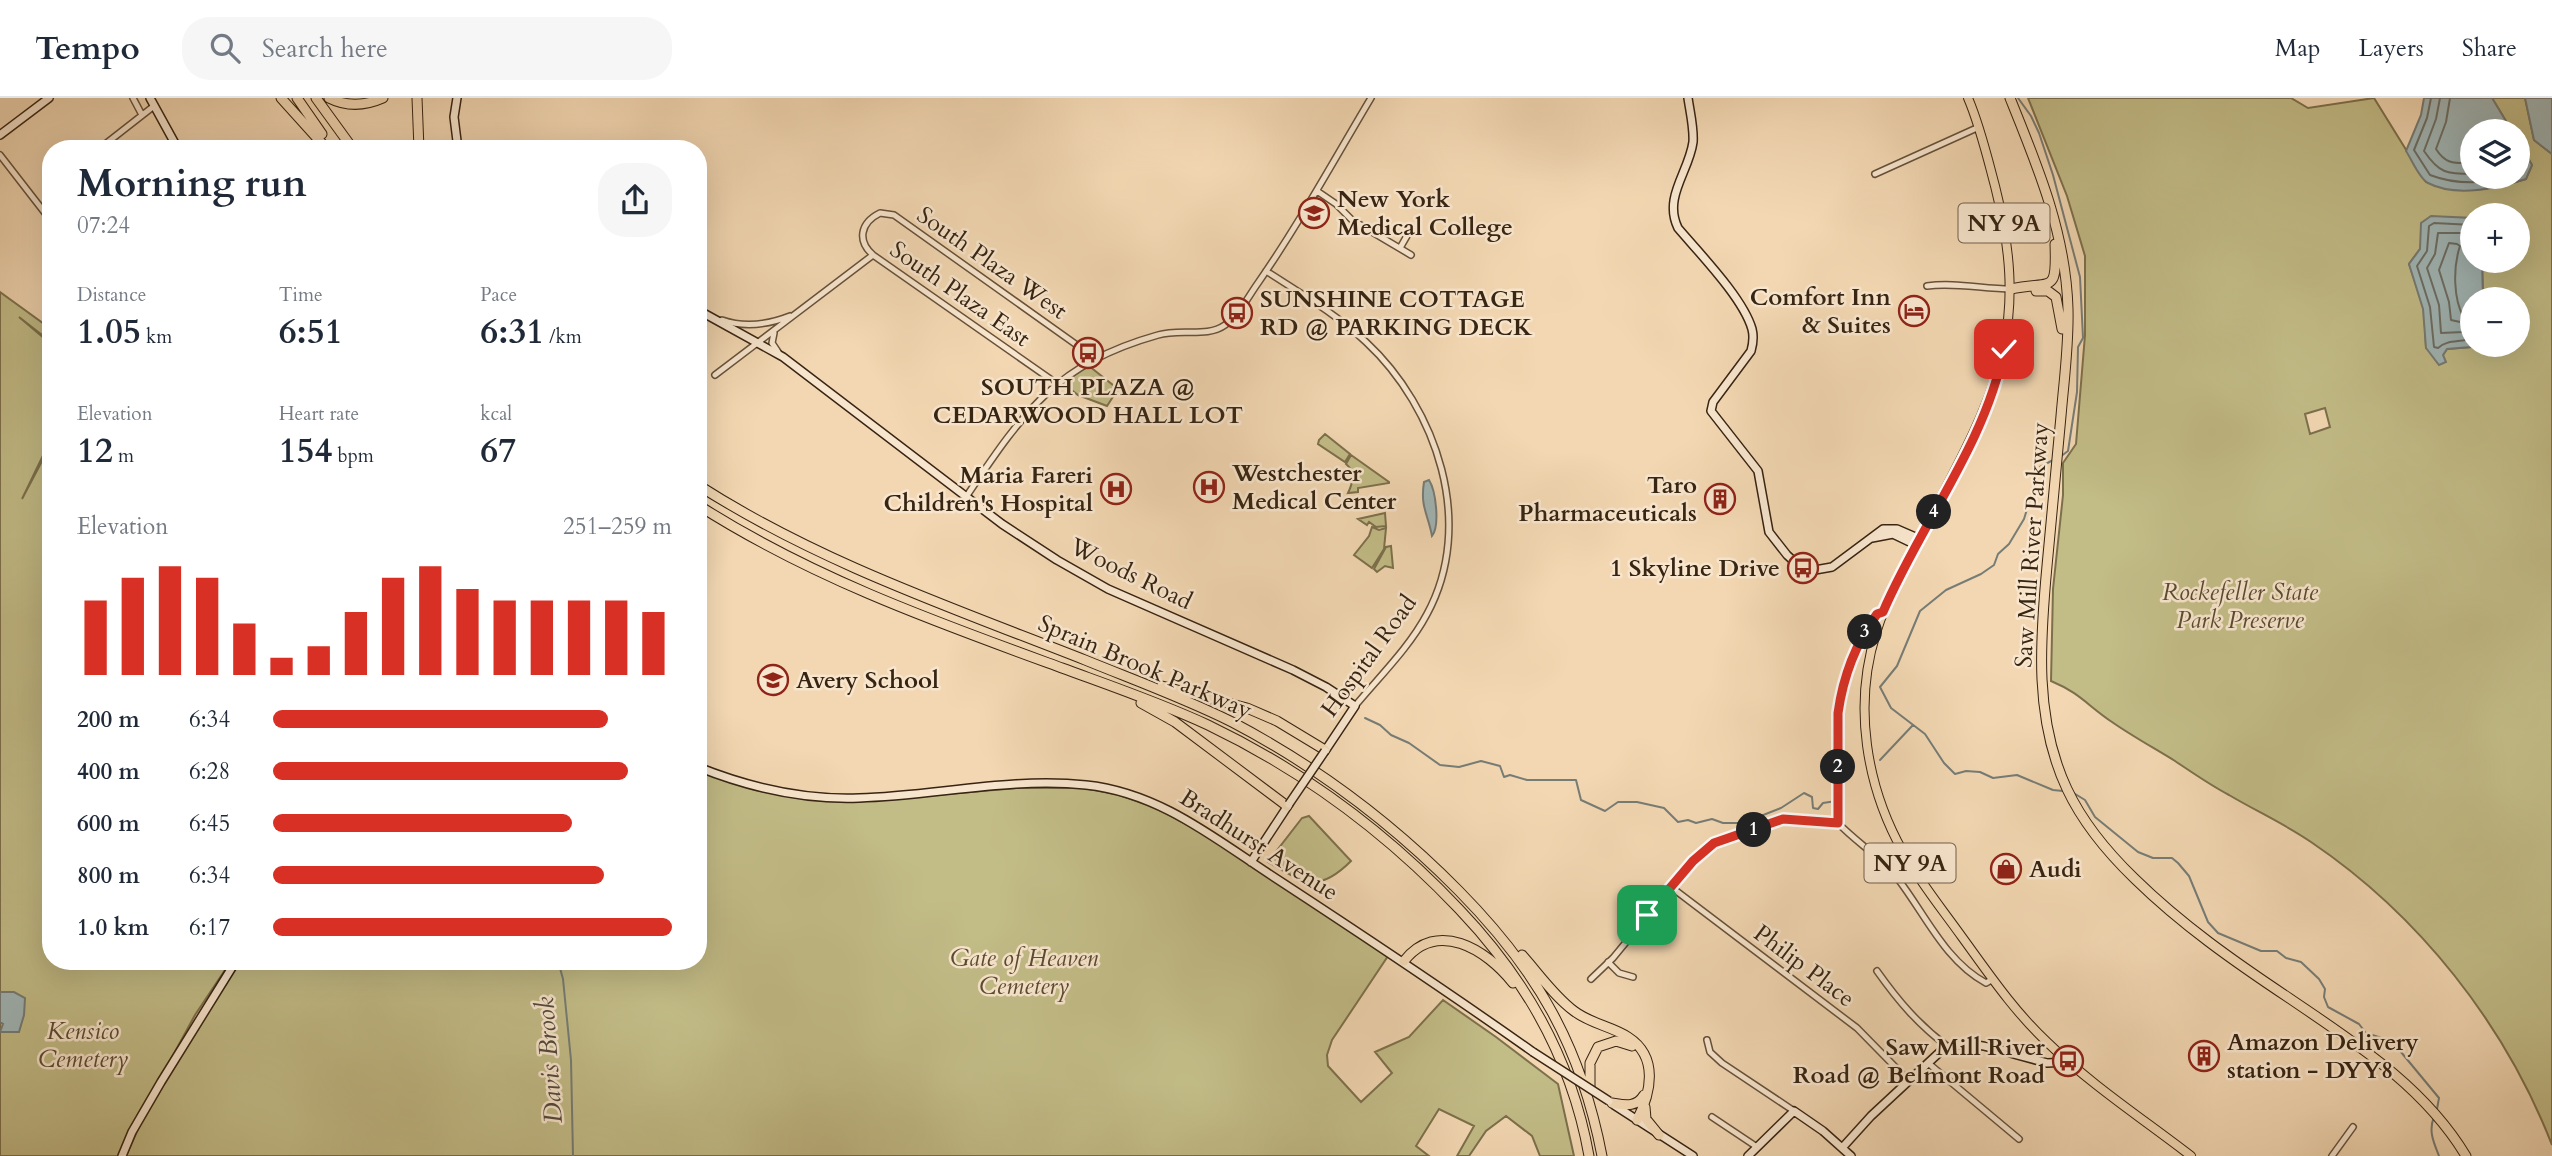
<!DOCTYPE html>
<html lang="en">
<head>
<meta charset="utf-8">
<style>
  :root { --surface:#fff; --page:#f6f6f7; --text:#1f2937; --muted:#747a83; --line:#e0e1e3; --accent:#d93025 }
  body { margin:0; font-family:Cardo,serif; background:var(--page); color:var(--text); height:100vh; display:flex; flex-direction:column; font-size:26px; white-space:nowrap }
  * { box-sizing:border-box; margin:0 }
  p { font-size:23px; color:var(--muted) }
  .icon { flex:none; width:38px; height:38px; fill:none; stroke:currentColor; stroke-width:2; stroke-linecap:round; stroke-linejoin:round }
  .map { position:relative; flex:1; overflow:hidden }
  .drawer { position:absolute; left:42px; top:42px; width:665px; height:830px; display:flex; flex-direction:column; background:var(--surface); border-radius:28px; box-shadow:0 7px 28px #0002 }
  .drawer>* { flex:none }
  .buttons { position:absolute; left:2460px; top:21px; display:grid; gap:14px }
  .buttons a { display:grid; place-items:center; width:70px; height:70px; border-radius:50%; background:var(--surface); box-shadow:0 7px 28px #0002; font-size:35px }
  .pin { position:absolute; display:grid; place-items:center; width:60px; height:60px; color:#fff; margin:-30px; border-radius:14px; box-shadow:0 4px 10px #0006 }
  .km { position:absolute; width:35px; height:35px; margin:-18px; border-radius:50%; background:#222; color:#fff; font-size:19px; line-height:35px; text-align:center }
  .round { display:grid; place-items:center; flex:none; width:74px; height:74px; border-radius:28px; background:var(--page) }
  .headline { display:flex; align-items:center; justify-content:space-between; height:119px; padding:0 35px }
  h1 { font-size:38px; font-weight:800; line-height:52px }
  .figures { display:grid; grid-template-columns:repeat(3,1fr); gap:10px; height:119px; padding:7px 35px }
  .figures div { display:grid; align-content:center }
  .figures b { font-size:35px; font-weight:800 }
  .figures small { font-size:19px; font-weight:400 }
  .figures p { font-size:19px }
  .chart { height:196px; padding:14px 35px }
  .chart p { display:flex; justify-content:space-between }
  .chart svg { width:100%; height:126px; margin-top:7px; stroke:var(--accent); stroke-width:6 }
  ul { padding:0 35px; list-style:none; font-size:23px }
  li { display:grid; grid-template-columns:112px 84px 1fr; align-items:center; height:52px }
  li i { height:18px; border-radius:9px; background:var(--accent) }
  header { display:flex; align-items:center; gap:42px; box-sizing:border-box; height:98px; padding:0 35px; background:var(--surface); border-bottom:2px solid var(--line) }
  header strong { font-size:33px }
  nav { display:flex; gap:38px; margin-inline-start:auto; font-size:24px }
  .search { width:490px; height:63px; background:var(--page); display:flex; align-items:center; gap:18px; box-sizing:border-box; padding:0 24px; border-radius:28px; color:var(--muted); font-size:26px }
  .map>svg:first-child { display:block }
  .green { fill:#c2bc87; stroke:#7c704c; stroke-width:2; fill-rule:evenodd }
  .water { fill:#a0b7b8; stroke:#767c76; stroke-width:2 }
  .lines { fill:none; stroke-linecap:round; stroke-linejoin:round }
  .shore { stroke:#6c6e65; stroke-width:2 }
  .stream { stroke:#767c76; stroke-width:2 }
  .street-casing { stroke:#66513a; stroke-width:8 }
  .secondary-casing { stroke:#372412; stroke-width:10 }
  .primary-casing { stroke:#372412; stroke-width:10 }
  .highway-casing { stroke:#372412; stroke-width:11 }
  .street { stroke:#f7e5cd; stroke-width:5 }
  .secondary { stroke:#f7e5cd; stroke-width:7 }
  .primary { stroke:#f2d7b2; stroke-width:8 }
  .highway { stroke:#f2d7b2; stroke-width:9 }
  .secondary-bridge-casing { stroke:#372412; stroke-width:10; stroke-linecap:butt }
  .secondary-bridge { stroke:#f7e5cd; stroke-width:7 }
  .route-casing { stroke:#fff; stroke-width:14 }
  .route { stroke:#d93025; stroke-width:9 }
  .labels { text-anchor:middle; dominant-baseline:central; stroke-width:5; stroke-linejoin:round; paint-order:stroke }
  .shield { fill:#f7e5cd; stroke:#715e4a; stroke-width:2 }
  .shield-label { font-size:23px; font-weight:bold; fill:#372412 }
  .poi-label { font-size:24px; font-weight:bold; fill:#372412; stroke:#f7e5cd; text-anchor:start }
  .street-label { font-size:24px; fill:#372412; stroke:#f7e5cd }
  .park-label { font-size:24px; font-style:italic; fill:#5a4a2f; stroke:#f7e5cd }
  .water-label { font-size:26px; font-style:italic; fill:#51493c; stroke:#f7e5cd }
</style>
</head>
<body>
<header>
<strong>Tempo</strong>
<div class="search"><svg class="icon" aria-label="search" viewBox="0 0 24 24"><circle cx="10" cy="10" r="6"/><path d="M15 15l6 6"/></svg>Search here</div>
<nav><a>Map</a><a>Layers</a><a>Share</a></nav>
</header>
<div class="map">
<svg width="2552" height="1058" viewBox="0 0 2552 1058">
  <rect width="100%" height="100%" fill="#f2d7b2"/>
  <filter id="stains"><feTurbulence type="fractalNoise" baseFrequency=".00286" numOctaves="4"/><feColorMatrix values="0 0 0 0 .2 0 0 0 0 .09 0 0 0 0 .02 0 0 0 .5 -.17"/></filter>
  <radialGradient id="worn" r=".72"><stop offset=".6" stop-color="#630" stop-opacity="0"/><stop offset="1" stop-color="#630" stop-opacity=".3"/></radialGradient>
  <path class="green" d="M2028,0h263l17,10 66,-10 52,84c38,12 62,9 100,-3l6,-14 -14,-24v-10h-6l-20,-33h33l9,42 18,14v991c-47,-121 -133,-230 -241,-303 -26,-18 -55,-31 -82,-47 -19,-10 -36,-22 -54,-34 -21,-13 -43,-25 -63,-39 -24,-16 -32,-29 -61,-41l2,-92 10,-94v-32l13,-19 9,-109v-79l-18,-60zM2473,117h45v46h-36l1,38h35v46l-45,-1 -2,3 -24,2 -4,6 -17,-7 -2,-39 -15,-45 11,-15 53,-31zM2325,310l5,19 -20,7 -5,-20z
    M0,194l51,37v13l-32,-25 32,27v95l-29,60 29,-55v74l-4,-2 4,4v441h180l-36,54 -77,141h-118z
    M1089,268l29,23 -11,17 -29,-11 -13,-10v-4z
    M1325,336l25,20 -5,8 -27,-18 1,-4z
    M1351,357l38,27v1l-31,5v4l-10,1c5,-10 8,-21 -2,-29z
    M1385,415l1,13 -10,1 -7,-5 -2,3 -9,-6z
    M1372,429l7,3 7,-2 -2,21 -12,19 -18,-13 15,-19z
    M1391,448l2,22 -8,-2 -8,6 -3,-3 12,-22z
    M698,673l57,19 71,11 29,1 162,-14h66l33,6 38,13 45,24 189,125 -56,84 -5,15 1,11 33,36 31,-29 -17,-21 34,-15 34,-37 53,37 62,47 16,72h-34l-8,-20 -26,-20 -20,15 -17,25h-12l17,-30 -35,-17 -23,37 13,10h-1303l17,-38 74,-124c9,-11 15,-21 23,-33h458z
    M1309,718l42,45c-33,33 -47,22 -83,1l34,-44z"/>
  <path class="water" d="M2424,0h68l20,33h-39v46h45v-36l14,24 -6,14c-29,9 -69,19 -98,4 -9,-5 -16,-23 -22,-32l15,-36z
    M2525,0h27v56l-18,-14z
    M2431,118l42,2v43h9l1,38h-10l-2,48 -24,2 -4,6 3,7 -7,3 -13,-17 -3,-39 -14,-45 11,-15 1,-26z
    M1429,382c7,11 11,46 3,56 -4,-22 -12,-29 -8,-54z
    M0,894h14l11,6 -1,17 -5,17h-19l3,-8 -3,-2z"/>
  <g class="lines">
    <path class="shore" d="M2431,0l-4,20 -13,32 16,25c26,10 53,9 80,2
      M2440,0l-4,21 -12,32c15,22 22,23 49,23
      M2450,0l-4,24 -10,27c10,16 19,14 37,14
      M2473,127l-39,-2 -5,3 -2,25 -10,15 13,41 4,40 4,1c9,-9 23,-5 35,-10
      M2473,135h-35l-3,21 -8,14 12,37 2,28 22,-1 10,-3
      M2449,145l8,1 3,2c-7,21 -7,53 4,72l-4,4 -9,-2 -2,-18 -10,-32z"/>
    <path class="stream" d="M2018,0l13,18 8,17 14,42 27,102 3,61 -5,9 -1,45 -9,59 -8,6
      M2055,361l-15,8 -16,52 -15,25 -11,10 -4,11 -13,9 -35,16 -26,21 -23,55 -17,21 11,21 34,26 19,29 11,11 11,-3 14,1 13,6 24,-3 36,15 10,1
      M1365,620l15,7 11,10 18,8 31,22 19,2 22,-6 19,5 4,11 6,-2 17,5h49l5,20 24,11 13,-9h19l27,6 14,14 10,-2 8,3 16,-4 11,4h20l38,-15 23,-15 8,4 1,11 5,1 5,-6 13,-2
      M1880,662l33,-35
      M2072,694l13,8 10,17 43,35 15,6h19l6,5 11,13 19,46 10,11 43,18h16l9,7 15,4 18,17 6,10 -1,8 4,10 31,17 7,9 22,7 8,6 43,52 -2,11
      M558,863l5,18 8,81 2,96
      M2434,1019c-6,14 0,26 5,39"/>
    <g class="street-casing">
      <path id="street" d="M133,0l9,17
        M99,51l55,-43
        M0,57l45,58
        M1875,76l104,-47
        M1317,93l19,13 16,16 59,35
        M1400,150l8,-14
        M1266,173c34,22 70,43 100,71 71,66 110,182 61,272 -18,34 -48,63 -72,92
        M1927,188c28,-4 56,3 84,3
        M722,222c23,8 45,5 68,-4
        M774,235l-2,10 6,9
        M715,277l158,-120
        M1056,285l-183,-128c-16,-14 -13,-32 7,-42l14,2 194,138 4,7
        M966,399c57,-84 89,-133 192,-162 22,-7 49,3 67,-10 14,-10 23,-28 33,-42 41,-59 76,-123 113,-185
        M1883,515l-7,1c-20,29 -34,63 -38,99v110c19,20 42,33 60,56 27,35 47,82 88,104l7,-4
        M1671,789l186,141 52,53
        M1608,864l11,11 14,4
        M1877,873c22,31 41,53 71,76
        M1591,881l22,-21 80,-97 22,-18 67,-24 56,4
        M1707,942l3,12 12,11 72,48
        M1928,965l91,76
        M1712,1019l45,30
        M2332,1058l21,-29"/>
    </g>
    <g class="secondary-casing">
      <path id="secondary" d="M150,0l28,51
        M457,0l-3,19 4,32
        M1688,0c2,14 6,30 5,44 -4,30 -30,55 -15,86 22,26 65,70 74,101 2,8 1,15 -1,22l-38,51 -2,9 47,60 11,61 18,23 12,11 16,4 17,-3 51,-38h14l23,10
        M0,37l49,-37
        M698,212l85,47 219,167 55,36 51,29 185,81 33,17 29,19 -30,45
        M1872,440l21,-4 23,11
        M698,669c50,20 107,33 161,31 75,-2 151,-21 227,-13 77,8 134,58 197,98 84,55 168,111 250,169
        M1251,764l38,-58
        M2010,955l37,10 22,-1
        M1614,1007l79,51
        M1842,1050l29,-32 70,-65c21,-12 41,-6 63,0
        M122,1058l10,-24 29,-50 75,-121
        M1748,1058l46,-45 29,20 28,25"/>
    </g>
    <g class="primary-casing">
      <path id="primary" d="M1968,0c12,28 19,58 27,88 33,131 8,194 -53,309 -23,45 -51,90 -66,138 -23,73 -10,153 27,219 17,30 39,57 59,85 27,37 52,74 85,105 43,42 96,77 144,114"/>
    </g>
    <g class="highway-casing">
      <path id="highway" d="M281,0l46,51
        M297,0l25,36
        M316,0l37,51
        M329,0c18,9 36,8 54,0
        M417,0l2,51
        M2010,0c28,69 56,136 58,211 1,36 -4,71 -7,107 -5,50 -9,100 -14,150 -7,75 -13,153 20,223 16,34 41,64 68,90 47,46 100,83 154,119 66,45 135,88 177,158
        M2011,191c41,-9 46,7 44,-45
        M2036,193h12l8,6 6,32
        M698,387c120,77 255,123 387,175 49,20 99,38 147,62 84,44 160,101 227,169 78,79 122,155 143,265
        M698,407c114,73 238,117 364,163 49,18 99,35 146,57 94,45 179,108 251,184 67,70 113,151 130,247
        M1162,588l85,22 30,13 48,29
        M1141,605l34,19 112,84
        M1522,857c17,19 32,41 52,56 17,13 37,15 54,26 31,20 23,56 9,83
        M1404,863c33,-42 82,-12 109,22
        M1590,990v-25l8,-16 18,-6 16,5
        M1612,1005c13,2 24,5 32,-8
        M1645,1009l1,12 13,16"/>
    </g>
    <use href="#street" class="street"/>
    <use href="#secondary" class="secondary"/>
    <use href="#primary" class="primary"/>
    <use href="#highway" class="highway"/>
    <g class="secondary-bridge-casing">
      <path id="secondary-bridge" d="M1289,706l36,-53
        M1533,954l76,49"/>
    </g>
    <use href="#secondary-bridge" class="secondary-bridge"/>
  </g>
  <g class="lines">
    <g class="route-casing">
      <path id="route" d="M1647,817l46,-54 21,-18 69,-24 55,4v-110c5,-36 18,-70 39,-99l6,-2c37,-87 103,-169 121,-263"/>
    </g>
    <use href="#route" class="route"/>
  </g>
  <defs>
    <g id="university-ring" transform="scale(1.575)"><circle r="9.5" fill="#f7e5cd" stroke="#8f2418" stroke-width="1.5"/><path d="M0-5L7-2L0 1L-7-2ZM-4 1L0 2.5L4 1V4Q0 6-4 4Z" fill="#8f2418"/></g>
    <g id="hotel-ring" transform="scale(1.575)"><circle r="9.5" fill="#f7e5cd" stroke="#8f2418" stroke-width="1.5"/><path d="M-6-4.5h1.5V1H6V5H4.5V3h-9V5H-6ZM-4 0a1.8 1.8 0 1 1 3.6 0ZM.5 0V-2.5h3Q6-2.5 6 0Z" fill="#8f2418"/></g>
    <g id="bus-ring" transform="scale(1.575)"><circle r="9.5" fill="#f7e5cd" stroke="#8f2418" stroke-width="1.5"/><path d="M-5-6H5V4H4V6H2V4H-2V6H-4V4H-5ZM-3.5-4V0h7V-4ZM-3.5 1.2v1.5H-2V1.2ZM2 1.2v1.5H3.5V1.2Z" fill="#8f2418"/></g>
    <g id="hospital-ring" transform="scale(1.575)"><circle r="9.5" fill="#f7e5cd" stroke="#8f2418" stroke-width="1.5"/><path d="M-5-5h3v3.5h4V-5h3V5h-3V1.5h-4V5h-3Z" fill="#8f2418"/></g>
    <g id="building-ring" transform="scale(1.575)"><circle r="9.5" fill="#f7e5cd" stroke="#8f2418" stroke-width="1.5"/><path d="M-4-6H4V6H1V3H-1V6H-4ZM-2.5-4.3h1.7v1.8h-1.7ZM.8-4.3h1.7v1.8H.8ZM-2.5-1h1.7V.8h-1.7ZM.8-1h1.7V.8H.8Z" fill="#8f2418"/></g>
    <g id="school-ring" transform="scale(1.575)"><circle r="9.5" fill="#f7e5cd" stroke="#8f2418" stroke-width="1.5"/><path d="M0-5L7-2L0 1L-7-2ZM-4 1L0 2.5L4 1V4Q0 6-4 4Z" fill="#8f2418"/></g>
    <g id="shop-ring" transform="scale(1.575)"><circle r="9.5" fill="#f7e5cd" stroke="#8f2418" stroke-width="1.5"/><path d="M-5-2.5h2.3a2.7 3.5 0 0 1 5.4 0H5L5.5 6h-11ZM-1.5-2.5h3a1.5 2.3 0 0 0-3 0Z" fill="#8f2418"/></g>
  </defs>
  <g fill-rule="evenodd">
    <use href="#university-ring" x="1314" y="115"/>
    <use href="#hotel-ring" x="1914" y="213"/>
    <use href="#bus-ring" x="1237" y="215"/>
    <use href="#bus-ring" x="1088" y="255"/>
    <use href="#hospital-ring" x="1209" y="389"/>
    <use href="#hospital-ring" x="1116" y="391"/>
    <use href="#building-ring" x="1720" y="401"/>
    <use href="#bus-ring" x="1803" y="470"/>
    <use href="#school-ring" x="773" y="582"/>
    <use href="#shop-ring" x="2006" y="771"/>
    <use href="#building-ring" x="2204" y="958"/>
    <use href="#bus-ring" x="2068" y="963"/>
  </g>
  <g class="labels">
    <g class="shield">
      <rect x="1958.5" y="105.5" width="91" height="39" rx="5"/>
      <rect x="1864.5" y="745.5" width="91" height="39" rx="5"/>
    </g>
    <g class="shield-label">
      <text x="2004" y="125">NY 9A</text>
      <text x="1910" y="765">NY 9A</text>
    </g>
    <g class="poi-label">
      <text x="1337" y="101">New York<tspan x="1337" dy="28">Medical College</tspan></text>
      <text x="1891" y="199" text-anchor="end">Comfort Inn<tspan x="1891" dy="28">&amp; Suites</tspan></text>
      <text x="1260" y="201">SUNSHINE COTTAGE<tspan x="1260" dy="28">RD @ PARKING DECK</tspan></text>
      <text x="1088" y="289" text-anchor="middle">SOUTH PLAZA @<tspan x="1088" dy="28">CEDARWOOD HALL LOT</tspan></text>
      <text x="1232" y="375">Westchester<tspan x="1232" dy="28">Medical Center</tspan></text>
      <text x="1093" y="377" text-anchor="end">Maria Fareri<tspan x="1093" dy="28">Children's Hospital</tspan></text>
      <text x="1697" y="387" text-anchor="end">Taro<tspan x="1697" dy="28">Pharmaceuticals</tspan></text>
      <text x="1780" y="470" text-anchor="end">1 Skyline Drive</text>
      <text x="796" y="582">Avery School</text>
      <text x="2029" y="771">Audi</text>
      <text x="2227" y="944">Amazon Delivery<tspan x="2227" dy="28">station - DYY8</tspan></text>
      <text x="2045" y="949" text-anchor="end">Saw Mill River<tspan x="2045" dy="28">Road @ Belmont Road</tspan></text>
    </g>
    <g class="street-label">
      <text transform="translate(992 165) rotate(35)">South Plaza West</text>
      <text transform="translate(960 196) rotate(35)">South Plaza East</text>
      <text transform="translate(2032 447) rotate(-86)">Saw Mill River Parkway</text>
      <text transform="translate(1131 476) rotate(26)">Woods Road</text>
      <text transform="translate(1369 558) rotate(-54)">Hospital Road</text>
      <text transform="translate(1145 569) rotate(23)">Sprain Brook Parkway</text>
      <text transform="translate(1259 747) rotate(33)">Bradhurst Avenue</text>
      <text transform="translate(1804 868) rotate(37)">Philip Place</text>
    </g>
    <g class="park-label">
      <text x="2240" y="494">Rockefeller State<tspan x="2240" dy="28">Park Preserve</tspan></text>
      <text x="1024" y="860">Gate of Heaven<tspan x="1024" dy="28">Cemetery</tspan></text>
      <text x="83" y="933">Kensico<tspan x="83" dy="28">Cemetery</tspan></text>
    </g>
    <g class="water-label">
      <text transform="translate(549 962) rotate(-94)">Davis Brook</text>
    </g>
  </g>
  <rect width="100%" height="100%" filter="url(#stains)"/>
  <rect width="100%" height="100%" fill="url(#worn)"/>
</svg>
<div class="buttons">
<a><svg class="icon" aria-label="layers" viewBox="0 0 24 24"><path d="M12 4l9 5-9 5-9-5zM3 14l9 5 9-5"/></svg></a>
<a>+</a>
<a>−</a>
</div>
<div class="pin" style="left:1647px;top:817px;background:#1e9e55"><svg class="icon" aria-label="arrive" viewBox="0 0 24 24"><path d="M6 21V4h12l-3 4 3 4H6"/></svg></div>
<div class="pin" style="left:2004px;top:251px;background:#d93025"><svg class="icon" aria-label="check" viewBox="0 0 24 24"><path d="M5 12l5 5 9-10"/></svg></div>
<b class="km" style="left:1754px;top:732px">1</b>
<b class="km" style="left:1838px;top:669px">2</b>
<b class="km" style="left:1865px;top:534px">3</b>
<b class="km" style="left:1934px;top:414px">4</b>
<section class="drawer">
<div class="headline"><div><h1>Morning run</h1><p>07:24</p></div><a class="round"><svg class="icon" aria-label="share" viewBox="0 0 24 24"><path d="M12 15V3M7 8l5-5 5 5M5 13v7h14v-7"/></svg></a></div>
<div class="figures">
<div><p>Distance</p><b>1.05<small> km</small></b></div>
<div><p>Time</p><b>6:51</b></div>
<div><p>Pace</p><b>6:31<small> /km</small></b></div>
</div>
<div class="figures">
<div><p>Elevation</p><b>12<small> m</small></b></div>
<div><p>Heart rate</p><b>154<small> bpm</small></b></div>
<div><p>kcal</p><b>67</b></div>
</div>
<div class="chart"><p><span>Elevation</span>251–259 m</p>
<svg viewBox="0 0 160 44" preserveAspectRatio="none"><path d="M5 44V18M15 44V10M25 44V6M35 44V10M45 44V26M55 44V38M65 44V34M75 44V22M85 44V10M95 44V6M105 44V14M115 44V18M125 44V18M135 44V18M145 44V18M155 44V22"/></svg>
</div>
<ul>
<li><b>200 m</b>6:34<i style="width:84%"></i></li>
<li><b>400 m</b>6:28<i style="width:89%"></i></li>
<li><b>600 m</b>6:45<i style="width:75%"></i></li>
<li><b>800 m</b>6:34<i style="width:83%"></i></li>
<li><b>1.0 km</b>6:17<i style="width:100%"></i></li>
</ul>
</section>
</div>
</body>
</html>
